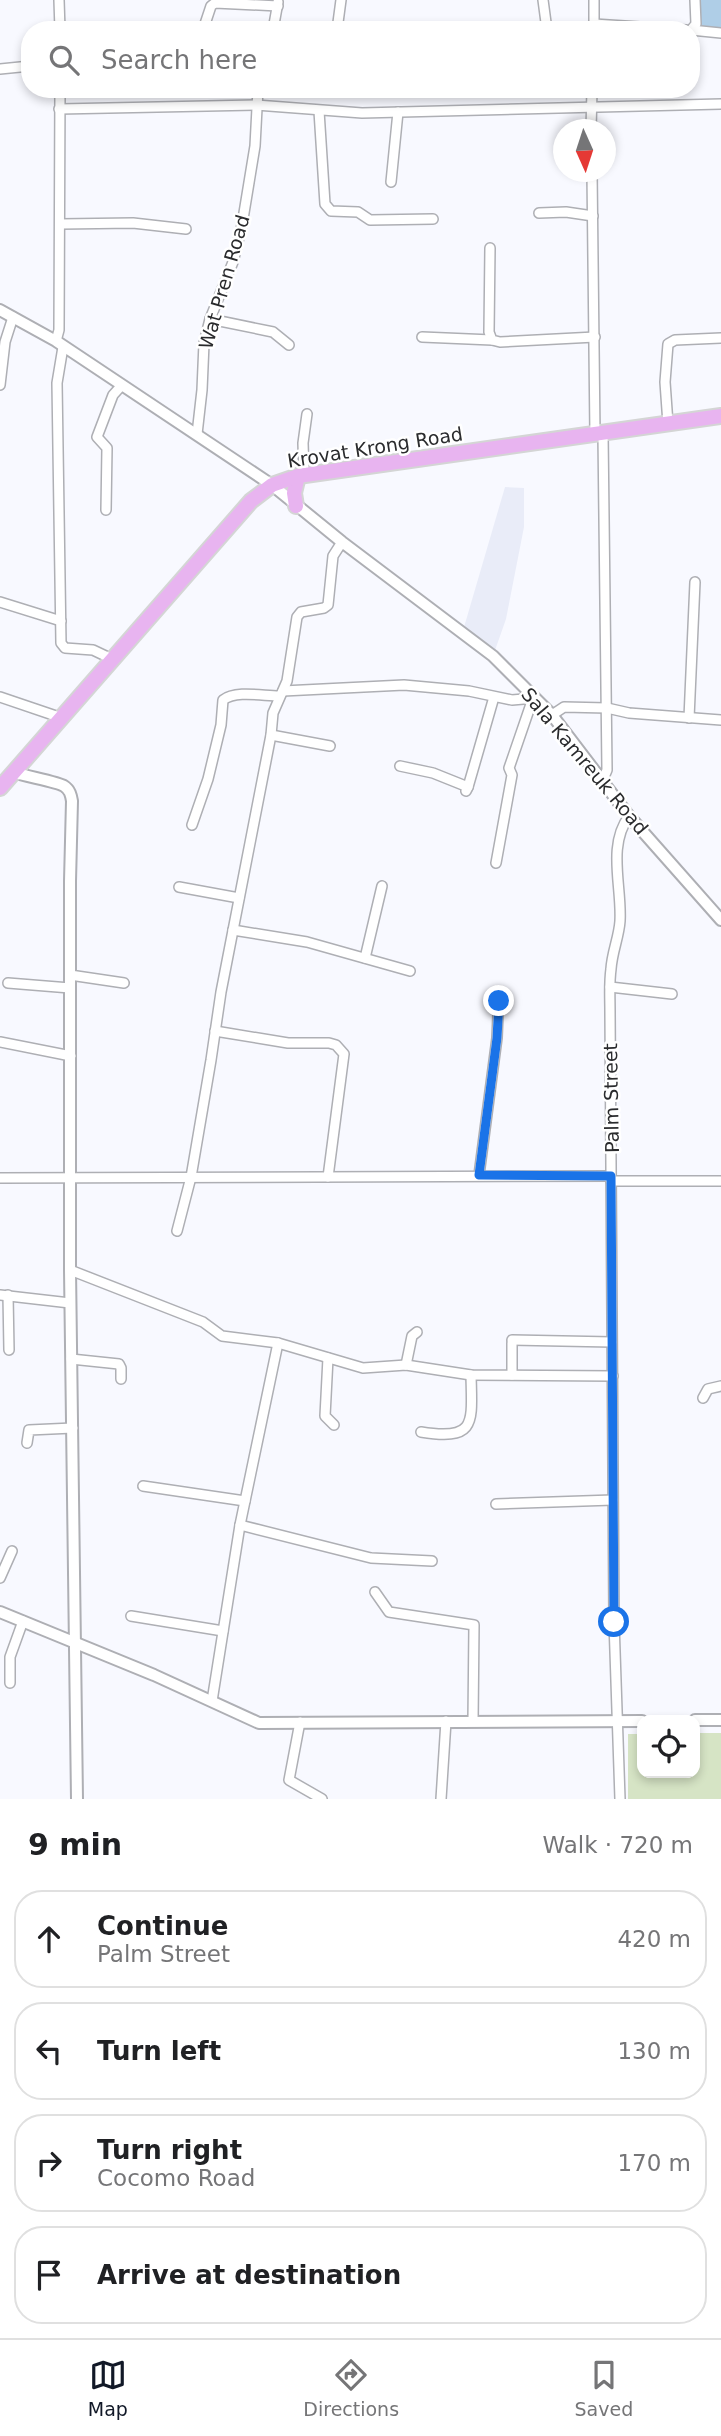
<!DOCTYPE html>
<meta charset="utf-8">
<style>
body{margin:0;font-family:"DejaVu Sans",sans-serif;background:#f6f6f6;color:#202124}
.controls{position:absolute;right:21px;bottom:21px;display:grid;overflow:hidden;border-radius:14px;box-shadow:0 4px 10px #0003}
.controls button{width:63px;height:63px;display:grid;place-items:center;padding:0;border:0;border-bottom:2px solid #e0e0e0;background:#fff;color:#202124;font:35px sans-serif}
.compass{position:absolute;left:553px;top:119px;width:63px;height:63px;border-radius:50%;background:#fff;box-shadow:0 4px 10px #0003;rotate:177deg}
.stop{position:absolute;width:21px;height:21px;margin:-16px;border:5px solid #1a73e8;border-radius:50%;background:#fff}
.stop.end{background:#1a73e8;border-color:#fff;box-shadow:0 2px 7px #0008}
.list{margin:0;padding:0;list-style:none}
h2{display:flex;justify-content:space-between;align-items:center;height:91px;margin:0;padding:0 28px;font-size:30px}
h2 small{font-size:23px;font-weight:400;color:#757577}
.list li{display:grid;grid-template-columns:46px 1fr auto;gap:21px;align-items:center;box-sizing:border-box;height:98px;margin:0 14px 14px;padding:0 14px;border:2px solid #e0e0e0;border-radius:28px}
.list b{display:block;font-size:26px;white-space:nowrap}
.list p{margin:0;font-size:23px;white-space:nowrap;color:#757577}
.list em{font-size:23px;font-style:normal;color:#757577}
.icon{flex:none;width:38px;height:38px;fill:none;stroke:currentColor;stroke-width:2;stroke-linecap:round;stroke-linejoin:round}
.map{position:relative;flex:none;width:721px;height:1799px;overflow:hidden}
.search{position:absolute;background:#fff;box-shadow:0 4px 10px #0003;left:21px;right:21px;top:21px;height:77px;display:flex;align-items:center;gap:18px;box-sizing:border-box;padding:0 24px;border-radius:28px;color:#757577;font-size:26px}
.sheet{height:539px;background:#fff}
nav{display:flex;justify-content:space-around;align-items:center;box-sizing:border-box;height:98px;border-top:2px solid #e0e0e0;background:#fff;font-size:19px;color:#757577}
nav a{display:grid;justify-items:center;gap:4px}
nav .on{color:#111827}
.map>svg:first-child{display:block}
</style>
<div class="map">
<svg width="721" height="1799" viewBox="0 0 721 1799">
<rect width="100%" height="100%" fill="#f8f9ff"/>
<path fill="#e9ecf8" d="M505,487l19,1v39l-18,92 -13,37 -31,-22z"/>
<path fill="#d6e4c5" d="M695,1733h26v66h-93v-65h14v39h53z"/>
<path fill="#afcee7" d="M698,0h23v28l-21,1z"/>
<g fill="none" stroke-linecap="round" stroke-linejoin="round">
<defs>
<g id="minor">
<path d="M59,0l1,30"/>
<path d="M543,0l4,30"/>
<path d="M594,0v28"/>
<path d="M205,24l6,-18 4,-3 63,3"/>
<path d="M594,24l92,6"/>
<path d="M273,30l5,-28"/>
<path d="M337,30l4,-30"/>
<path d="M691,30l5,-6 -1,-24"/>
<path d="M691,30l30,3"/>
<path d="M0,69l30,-3"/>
<path d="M59,109l197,-4 106,8 359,-9"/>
<path d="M319,111l6,93 6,7 27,1 12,8 63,-1"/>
<path d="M591,130l1,-41"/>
<path d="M592,172l3,263"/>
<path d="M391,182l7,-70"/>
<path d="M539,213l27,-1 27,4"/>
<path d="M61,224l72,-1 53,6"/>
<path d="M490,248l-1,84 3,8 8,2 95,-5"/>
<path d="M210,319l63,13 16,13"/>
<path d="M422,337l70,3"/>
<path d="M56,341l3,-11 1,-241"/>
<path d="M63,347l-6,36 4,260 4,5 28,2 19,9"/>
<path d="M0,385l5,-43 8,-25"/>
<path d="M668,424l-3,-42 3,-38 7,-4 46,-2"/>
<path d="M197,434l5,-44 2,-47 6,-24 23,-57 9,-37 13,-79 3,-57"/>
<path d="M304,475l-1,-32 4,-29"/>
<path d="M106,510l1,-62 -10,-11 16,-42 9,-10"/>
<path d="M0,602l61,19"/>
<path d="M283,691l121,-6 65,6 43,9 23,-2"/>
<path d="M0,697l62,21"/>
<path d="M552,715l12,-8 43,1 22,5 92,7"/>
<path d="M689,718l6,-136"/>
<path d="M271,735l59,11"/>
<path d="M400,766l33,7 35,14 -2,4"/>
<path d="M602,782l5,-12 -4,-336"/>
<path d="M468,787l26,-90"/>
<path d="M192,825l16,-46 13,-54 2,-25c13,-10 40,-4 56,-4"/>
<path d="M496,863l16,-88 -3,-7 22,-64 4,-6"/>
<path d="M179,887l60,11"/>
<path d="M233,930l74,12 103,29"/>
<path d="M365,958l17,-72"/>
<path d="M70,975l54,8"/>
<path d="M8,983l62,5"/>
<path d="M610,987l62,7"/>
<path d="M215,1031l73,12h41l7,2 8,9 -16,123"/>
<path d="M0,1042l71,14"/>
<path d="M479,1175l18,-137 2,-47"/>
<path d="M0,1178l611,-2"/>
<path d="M611,1181h110"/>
<path d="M177,1231l14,-54 20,-117 10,-68 50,-257 2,-22 14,-32 10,-64 4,-5 23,-4 4,-3 5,-49 9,-14"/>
<path d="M70,1270l133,52 19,14 56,7 85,25 43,-3 65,10 142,1"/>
<path d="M0,1295l70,8"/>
<path d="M8,1295l1,55"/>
<path d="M512,1340l100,2"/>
<path d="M328,1358l-3,58 9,9"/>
<path d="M71,1359l48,5 2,4v11"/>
<path d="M406,1365l6,-29 5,-4"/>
<path d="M512,1375v-32"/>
<path d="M703,1398l5,-9 13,-3"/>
<path d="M421,1432c56,9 51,-9 50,-57"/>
<path d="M27,1443l2,-13 44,-2"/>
<path d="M143,1486l102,15"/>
<path d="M496,1504l117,-4"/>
<path d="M240,1525l131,33 61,3"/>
<path d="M0,1578l12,-27"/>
<path d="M375,1592l14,20 85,13 -1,96"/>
<path d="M131,1616l92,15"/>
<path d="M10,1683v-26l13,-36"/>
<path d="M212,1701l28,-176 38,-182"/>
<path d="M300,1722l-11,58 33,19"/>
<path d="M441,1799l5,-78"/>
<path d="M620,1799l-6,-177 -4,-610c0,-14 -1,-29 1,-43 1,-17 8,-32 9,-48 2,-35 -13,-75 9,-105"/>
</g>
<g id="tertiary">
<path d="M0,310l56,31 216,144 70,57 151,114 59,59 77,101 92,104"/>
<path d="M13,772c11,4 45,10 51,14 6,4 7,9 8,15l-2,80v389l7,529"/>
<path d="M0,1612l154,63 105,48 383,-2"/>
<path d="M695,1720h26"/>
</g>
<g id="trunk">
<path d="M296,506l-2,-13 4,-17"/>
<path d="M0,788l251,-287 21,-16 26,-9 423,-60"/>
</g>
</defs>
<use href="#minor" stroke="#aeafb4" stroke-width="12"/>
<use href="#tertiary" stroke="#aeafb4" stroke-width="14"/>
<use href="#trunk" stroke="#d4d5d5" stroke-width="18"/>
<use href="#minor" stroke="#fff" stroke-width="9"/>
<use href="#tertiary" stroke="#fff" stroke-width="10"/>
<use href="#trunk" stroke="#e8b4f0" stroke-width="14"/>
</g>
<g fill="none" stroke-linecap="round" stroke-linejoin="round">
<path stroke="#1a73e8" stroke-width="9" d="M499,1001l-2,37 -18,137 132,1 3,446"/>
</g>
<g text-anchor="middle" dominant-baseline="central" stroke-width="5" stroke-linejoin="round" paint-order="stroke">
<g font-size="19" fill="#2a2b2d" stroke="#fff">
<text transform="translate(224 282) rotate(-74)">Wat Pren Road</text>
<text transform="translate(375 447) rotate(-9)">Krovat Krong Road</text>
<text transform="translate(585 761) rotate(50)">Sala Kamreuk Road</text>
<text transform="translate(611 1098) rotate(-91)">Palm Street</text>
</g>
</g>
</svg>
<div class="controls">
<button><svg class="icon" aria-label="locate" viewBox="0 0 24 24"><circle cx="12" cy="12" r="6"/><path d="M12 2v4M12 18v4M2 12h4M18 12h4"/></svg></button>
</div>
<svg class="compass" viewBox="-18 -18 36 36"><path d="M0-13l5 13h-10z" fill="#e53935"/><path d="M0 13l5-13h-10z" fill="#757577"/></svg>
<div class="stop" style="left:614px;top:1622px"></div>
<div class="stop end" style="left:499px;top:1001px"></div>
<div class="search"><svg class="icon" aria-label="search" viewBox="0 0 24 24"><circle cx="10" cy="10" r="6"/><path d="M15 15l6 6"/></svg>Search here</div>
</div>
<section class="sheet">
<h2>9 min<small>Walk · 720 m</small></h2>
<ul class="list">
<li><svg class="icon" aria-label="ahead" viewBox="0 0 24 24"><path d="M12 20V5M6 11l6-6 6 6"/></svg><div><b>Continue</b><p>Palm Street</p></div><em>420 m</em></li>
<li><svg class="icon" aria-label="left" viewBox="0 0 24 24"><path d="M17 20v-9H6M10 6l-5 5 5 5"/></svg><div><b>Turn left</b></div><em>130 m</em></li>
<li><svg class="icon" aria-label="right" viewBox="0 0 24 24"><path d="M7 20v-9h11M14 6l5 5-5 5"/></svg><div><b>Turn right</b><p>Cocomo Road</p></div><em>170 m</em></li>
<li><svg class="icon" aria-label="arrive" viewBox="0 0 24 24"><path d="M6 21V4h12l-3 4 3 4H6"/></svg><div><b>Arrive at destination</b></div></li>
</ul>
</section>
<nav>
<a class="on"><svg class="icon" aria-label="map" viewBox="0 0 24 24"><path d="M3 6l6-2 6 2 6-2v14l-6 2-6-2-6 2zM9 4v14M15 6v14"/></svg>Map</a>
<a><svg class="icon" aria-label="directions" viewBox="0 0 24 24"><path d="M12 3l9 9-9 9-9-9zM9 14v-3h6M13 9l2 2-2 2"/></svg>Directions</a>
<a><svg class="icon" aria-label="saved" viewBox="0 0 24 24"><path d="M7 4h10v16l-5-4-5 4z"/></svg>Saved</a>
</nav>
